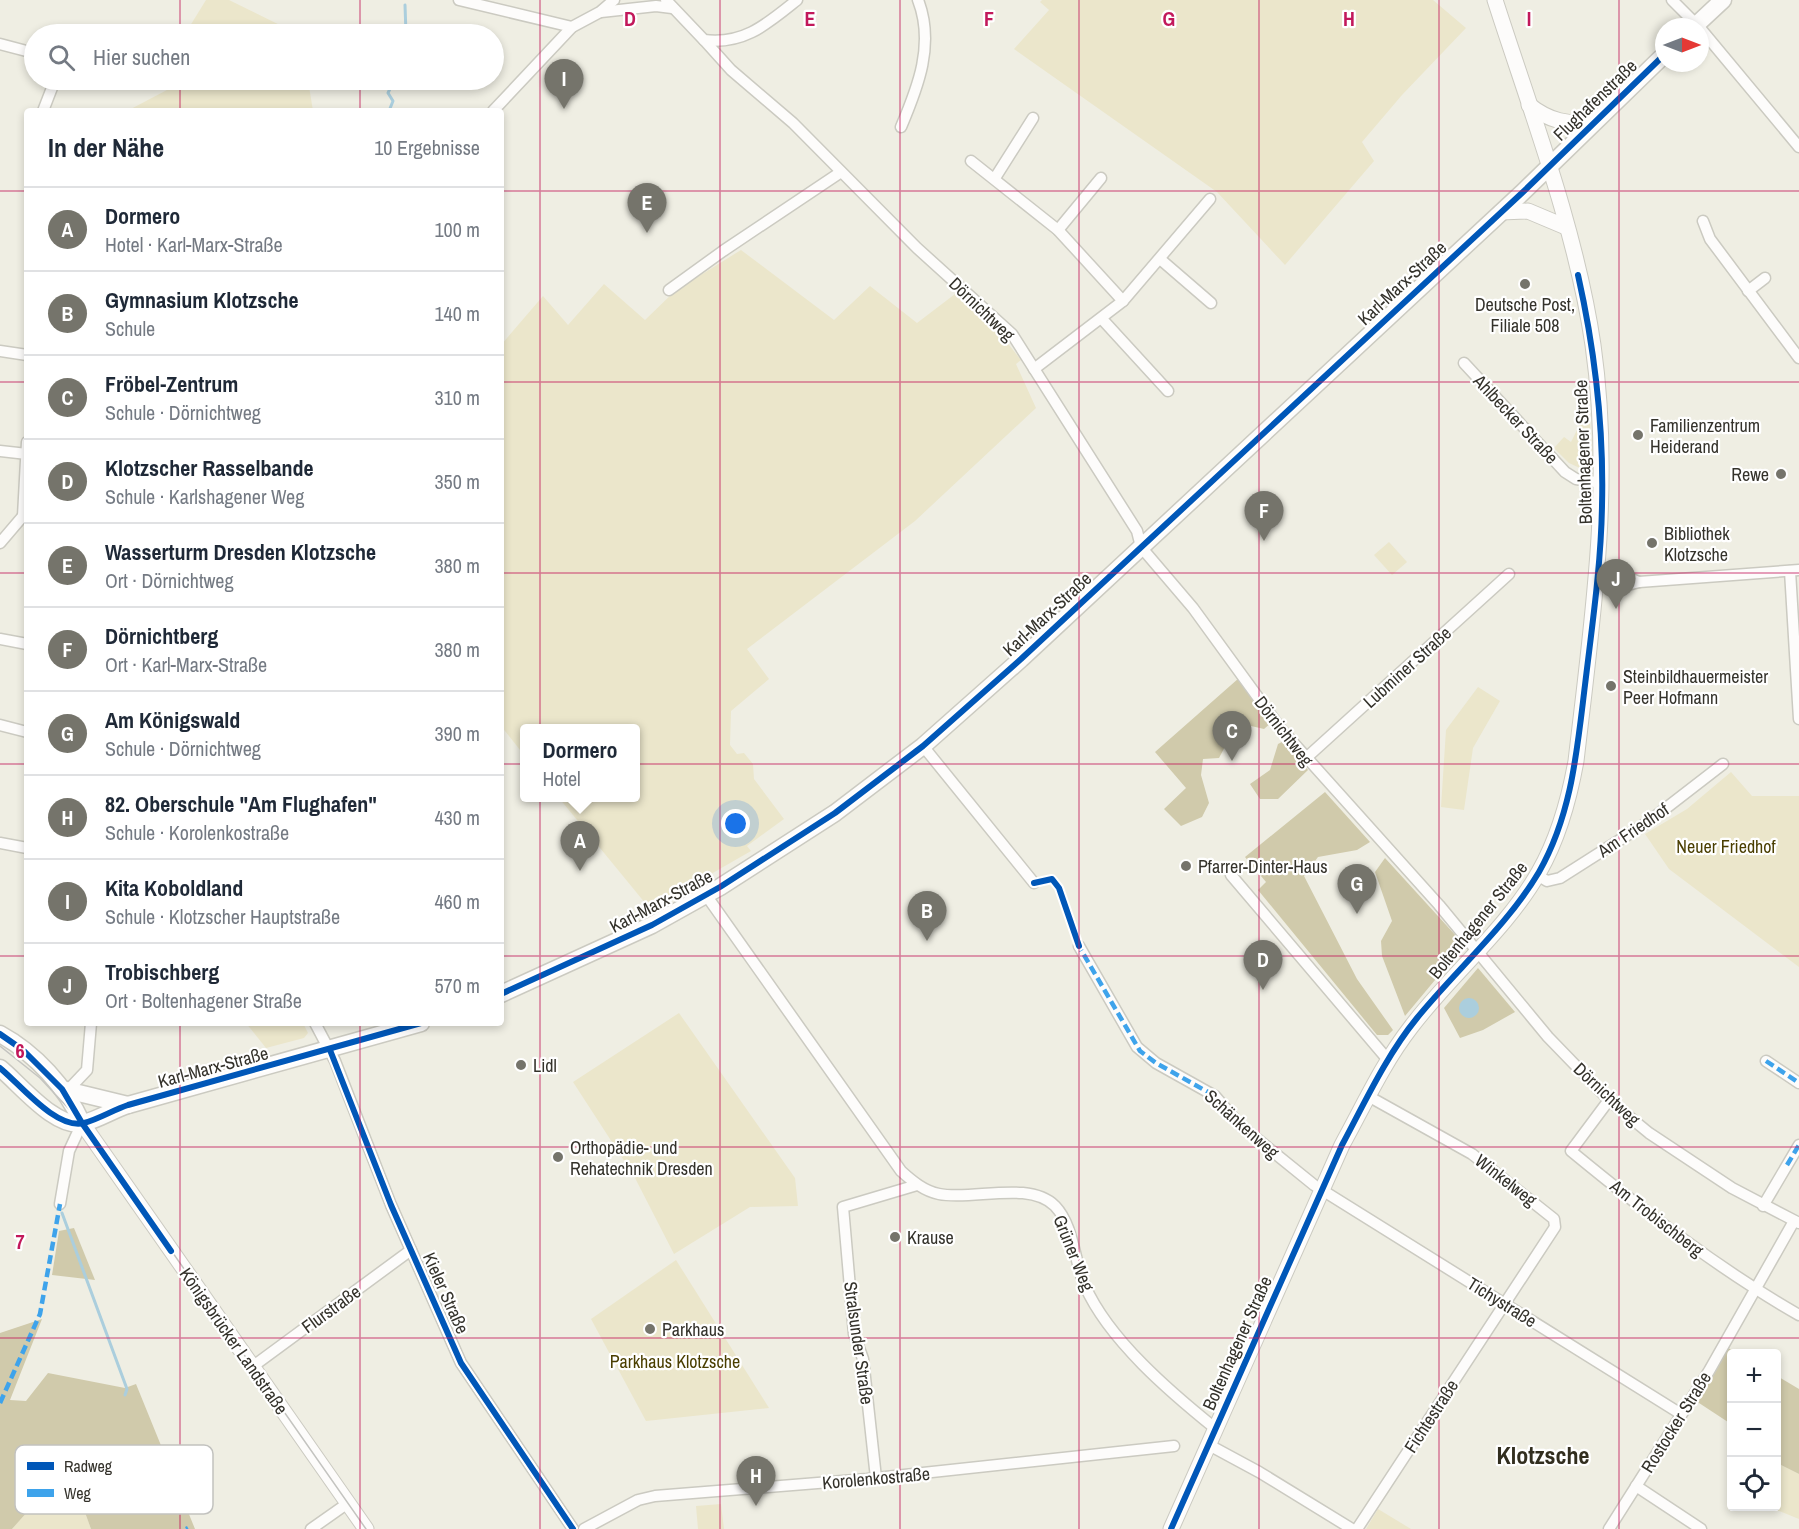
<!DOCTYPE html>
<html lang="de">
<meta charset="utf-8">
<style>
body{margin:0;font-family:"Archivo Narrow",sans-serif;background:#f6f6f7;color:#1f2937}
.controls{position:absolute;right:18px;bottom:18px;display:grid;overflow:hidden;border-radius:6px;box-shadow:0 3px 9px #0003}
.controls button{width:54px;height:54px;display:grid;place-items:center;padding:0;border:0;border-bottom:2px solid #e0e1e3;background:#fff;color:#1f2937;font:30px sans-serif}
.compass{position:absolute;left:1655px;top:18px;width:54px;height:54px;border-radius:50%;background:#fff;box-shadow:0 3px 9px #0003;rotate:90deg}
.you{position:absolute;left:736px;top:824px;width:21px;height:21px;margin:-15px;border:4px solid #fff;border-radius:50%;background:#1a73e8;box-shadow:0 0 0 9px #1a73e833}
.badge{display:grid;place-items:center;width:39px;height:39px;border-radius:50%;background:#75746b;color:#fff;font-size:20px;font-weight:700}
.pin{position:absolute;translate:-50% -50px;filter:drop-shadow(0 2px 3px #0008)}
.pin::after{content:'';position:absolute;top:32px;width:21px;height:18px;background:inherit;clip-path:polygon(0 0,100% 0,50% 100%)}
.popup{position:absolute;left:520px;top:724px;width:120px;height:78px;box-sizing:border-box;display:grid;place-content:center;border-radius:6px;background:#fff;filter:drop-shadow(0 2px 4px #0005);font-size:20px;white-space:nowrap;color:#747a83}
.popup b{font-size:22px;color:#1f2937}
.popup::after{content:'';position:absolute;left:50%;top:100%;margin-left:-12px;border:12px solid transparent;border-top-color:#fff}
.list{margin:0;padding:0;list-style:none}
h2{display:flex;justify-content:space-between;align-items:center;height:78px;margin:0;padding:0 24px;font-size:26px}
h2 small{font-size:20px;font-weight:400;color:#747a83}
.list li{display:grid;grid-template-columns:39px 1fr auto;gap:18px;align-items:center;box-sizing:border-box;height:84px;padding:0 24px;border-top:2px solid #e0e1e3}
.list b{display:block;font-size:22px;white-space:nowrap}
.list p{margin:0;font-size:20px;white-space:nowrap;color:#747a83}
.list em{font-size:20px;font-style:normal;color:#747a83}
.icon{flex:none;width:33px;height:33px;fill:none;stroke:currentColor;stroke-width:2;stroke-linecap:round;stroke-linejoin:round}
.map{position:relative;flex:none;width:1799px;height:1529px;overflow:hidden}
.search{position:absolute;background:#fff;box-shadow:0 3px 9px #0003;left:24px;top:24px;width:480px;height:66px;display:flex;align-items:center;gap:15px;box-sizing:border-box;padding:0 21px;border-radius:33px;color:#747a83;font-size:22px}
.panel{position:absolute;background:#fff;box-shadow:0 3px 9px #0003;left:24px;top:108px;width:480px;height:918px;border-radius:6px}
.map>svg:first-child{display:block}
</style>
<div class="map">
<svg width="1799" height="1529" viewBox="0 0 1799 1529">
<rect width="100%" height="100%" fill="#efeee3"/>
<g fill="#ebe6cb">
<path d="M206,0h23l69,34h-113z"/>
<path d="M1042,0h391l33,28 -64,67 -40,47 12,19 -89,104 -68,-73 -203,-143 35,-39 -9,-8z"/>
<path d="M186,80h122l5,31h-186z"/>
<path d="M741,250l93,70 36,-34 47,37 42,-32 39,40 23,29 -5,4 20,44 -121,113 -168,128 22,30 -38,32 -1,34 7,9 7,-1 9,11 1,15 30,40 -37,27 4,5 -101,58 -91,-111h77v-70h-112v27l-23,-29v-381l42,-49 25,29 36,-41 41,36 30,-29z"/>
<path d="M1589,406l3,49 -4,12 -6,2 -13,-6 -15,-15 10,-11 7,5 7,-14 5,-21z"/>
<path d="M1389,542l18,20 -15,13 -18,-20z"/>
<path d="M1478,687l22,14 -27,47 -9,62 -23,-3 5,-77z"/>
<path d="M1731,772l21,24h47v171l-130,-98 -24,-35 42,-25z"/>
<path d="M679,1013l116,165 3,28 -48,1 -76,47 -40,-78 -61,-94z"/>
<path d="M246,1023h57l5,10 -4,5 -38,10z"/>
<path d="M676,1260l93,148 -123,13 -55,-102z"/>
<path d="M1777,1463l22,11v45l-30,-12 7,-1z"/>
<path d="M69,1468l22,61h-79l25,-28 19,-28z"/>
<path d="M721,1504l3,25h-26l-2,-23z"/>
<path d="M1378,1509l33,20h-45z"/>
</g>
<g fill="#d0caab">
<path d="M1239,678l33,44 -8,7 -30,-7 -9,7 3,12 -9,17 -16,1 -2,16 8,28 -7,14 -21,9 -17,-17 22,-21 -31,-36z"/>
<path d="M1286,740l22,30 -30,29h-18l-10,-15 20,-14 8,-26z"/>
<path d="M1325,792l45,50 -13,8 -39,7 -14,19 53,103 36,51 -5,5h-11l-119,-145 8,-8 -21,-25z"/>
<path d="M1385,858l73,80 -3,18 -50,60 -23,-60 -1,-15 11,-20 -17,-49z"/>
<path d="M1478,968l37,44 -32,18 -23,8 -16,-30z"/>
<path d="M74,1228l21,52 -43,-5 7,-44z"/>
<path d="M42,1319l-32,81 16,1 22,-28 77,15 11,-4 59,145h-104l-22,-61 -13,5 -19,28 -25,28h-12v-196z"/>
<path d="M1728,1348l10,5 -6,1 -1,70 -35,-23z"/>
<path d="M1777,1376l22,13v85l-22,-11z"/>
</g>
<circle fill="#abcedd" cx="1469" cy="1008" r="10"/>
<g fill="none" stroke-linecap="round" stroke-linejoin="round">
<g stroke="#abcedd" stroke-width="3">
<path d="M405,5l1,29"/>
<path d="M389,111l4,-10 -5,-8 6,-13"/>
<path d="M62,1213l65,176 -2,6"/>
</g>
<defs>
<g id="street">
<path d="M459,0l113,27"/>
<path d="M666,0l38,40c40,5 63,-16 93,-40"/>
<path d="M1672,0l27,27"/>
<path d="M601,12l55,-6 16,2"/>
<path d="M1700,28l99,119"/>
<path d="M704,40l27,30 62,53 124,125 95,86 125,197 4,16 52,61 88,121 158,176 109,132 61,63 40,33 83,55 67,35"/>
<path d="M0,44l34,9"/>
<path d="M43,111l12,-31"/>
<path d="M493,111l79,-84 28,-15 14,-12"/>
<path d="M901,127c17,-40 34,-83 17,-127"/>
<path d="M971,161l87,69 65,71"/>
<path d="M995,178l38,-60"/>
<path d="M1703,221l7,18 89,119"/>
<path d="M1058,230l43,-52"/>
<path d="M1160,259l51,44"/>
<path d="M669,290l54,-39 118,-79"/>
<path d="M1748,291l17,-13"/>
<path d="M1102,319l66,72"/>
<path d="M0,351l27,4"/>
<path d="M1464,363l101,109 11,7 26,4"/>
<path d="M1034,369l89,-68 87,-102"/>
<path d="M0,451l27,3"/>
<path d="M23,516l4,-74"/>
<path d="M0,543l23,-27 4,-1"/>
<path d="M1598,569l22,5 19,8"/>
<path d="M1790,571l9,148"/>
<path d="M1597,585l27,1 15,-4 160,-12"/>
<path d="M0,639l27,5"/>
<path d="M0,725l27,7"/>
<path d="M923,746l111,137"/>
<path d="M1305,759l204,-185"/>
<path d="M0,843l27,5"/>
<path d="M1231,875l157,185"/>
<path d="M1537,875l10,6 13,-3 88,-56 75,-58"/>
<path d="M706,895l195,276c11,10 23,20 38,23 33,7 90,-14 116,12 19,20 19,55 30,80 24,54 85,106 131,143"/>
<path d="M1079,946l58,101 19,16 59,33 25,29 74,60 367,229"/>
<path d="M315,1023l20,38 56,144 70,158 112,166"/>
<path d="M1766,1061l33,22"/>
<path d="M69,1089l18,-19 4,-47"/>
<path d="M1609,1100l-38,51c73,60 146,117 228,164"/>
<path d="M60,1204l9,-53 13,-28"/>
<path d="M1763,1206l36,-61"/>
<path d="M252,1367l159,-117"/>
<path d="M1209,1445l50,27 93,57"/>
<path d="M876,1478l-13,-119 -9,-25 -11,-127 74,-22"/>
<path d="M1636,1486l65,43"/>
<path d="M311,1529l37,-26"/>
<path d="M584,1529l54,-29 17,-4 212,-17 307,-33"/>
<path d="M1357,1529l198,-302 -1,-8 -82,-65 -104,-58"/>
<path d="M1609,1529l100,-158 85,-150"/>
</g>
<g id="secondary">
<path d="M1529,105c20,16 39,20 64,17"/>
<path d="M1501,212l27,-1 38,16"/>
<path d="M82,1123l284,406"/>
<path d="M1171,1529l171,-384c22,-40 41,-82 69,-118 40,-53 95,-97 128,-155 20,-35 30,-72 37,-111 16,-139 37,-276 17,-416 -17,-116 -62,-233 -98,-345"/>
</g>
<g id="primary">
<path d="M1694,27l29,-27"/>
<path d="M501,994l151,-69 68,-38 115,-74 88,-67 98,-87 502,-467 141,-137"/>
<path d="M0,1034c35,19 66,53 82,89"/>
<path d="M0,1068c20,16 56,62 84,55 15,-4 29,-13 44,-18l293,-82"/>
<path d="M62,1089l66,16"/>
</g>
</defs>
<use href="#street" stroke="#cbcac1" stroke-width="13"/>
<use href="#secondary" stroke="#cbcac1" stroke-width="17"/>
<use href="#primary" stroke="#cbcac1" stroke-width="19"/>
<use href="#street" stroke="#fdfcfb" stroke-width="10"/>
<use href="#secondary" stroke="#fdfcfb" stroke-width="15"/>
<use href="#primary" stroke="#fdfcfb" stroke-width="16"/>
<path stroke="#c4c4c0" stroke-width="1.5" d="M0,1046l40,32 42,45 284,406"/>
<g stroke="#3ea3eb" stroke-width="4.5" stroke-dasharray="9 4.5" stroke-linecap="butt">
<path d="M1077,943l63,108 16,12 59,33 39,42"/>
<path d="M1766,1061l33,22"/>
<path d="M1787,1165l12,-20"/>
<path d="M0,1403l40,-89 20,-110"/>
<path d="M186,1529l2,-1"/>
</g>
<defs>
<g id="cycleway">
<path d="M1034,883l18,-4 7,9 20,58"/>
<path d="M501,994l151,-69 68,-38 115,-74 88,-67 98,-87 502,-467 141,-137"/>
<path d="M0,1034l23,16 39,39 20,34 89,128"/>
<path d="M330,1050l61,155 70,158 112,166"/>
<path d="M0,1068c20,16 56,62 84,55 15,-4 29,-13 44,-18l293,-82"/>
<path d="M1171,1529l171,-384c23,-43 44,-89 75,-127 39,-48 90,-92 122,-146 33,-58 38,-122 46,-187 7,-59 16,-119 17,-179 2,-78 -7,-155 -24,-231"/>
</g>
</defs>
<use href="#cycleway" stroke="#fff" stroke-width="10"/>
<use href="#cycleway" stroke="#0057b8" stroke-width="6"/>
</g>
<path fill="none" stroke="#c2185b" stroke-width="1.5" stroke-opacity="0.55" d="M180,0v34M360,0v34M540,0v1529M720,0v1529M900,0v1529M1079,0v1529M1259,0v1529M1439,0v1529M1619,0v1529M180,80v31M360,80v31M0,191h27M501,191h1298M0,382h27M501,382h1298M0,573h27M501,573h1298M0,764h27M501,764h1298M0,956h27M501,956h1298M180,1023v506M360,1023v506M0,1147h1799M0,1338h1799"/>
<g fill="#75746b" stroke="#fff" stroke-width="2">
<circle cx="1525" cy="284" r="6"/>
<circle cx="1638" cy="435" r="6"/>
<circle cx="1781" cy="474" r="6"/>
<circle cx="1652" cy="543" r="6"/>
<circle cx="1611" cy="686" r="6"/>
<circle cx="1186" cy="866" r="6"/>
<circle cx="521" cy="1065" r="6"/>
<circle cx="558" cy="1157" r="6"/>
<circle cx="895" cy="1237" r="6"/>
<circle cx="650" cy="1329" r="6"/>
</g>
<g text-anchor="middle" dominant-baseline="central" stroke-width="4.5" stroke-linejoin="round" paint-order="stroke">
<g font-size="18" fill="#34322b" stroke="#fff">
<text transform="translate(1595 100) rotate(-44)">Flughafenstraße</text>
<text transform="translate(1402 283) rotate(-43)">Karl-Marx-Straße</text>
<text transform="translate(982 309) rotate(44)">Dörnichtweg</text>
<text transform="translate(1516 419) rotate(47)">Ahlbecker Straße</text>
<text transform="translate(1583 452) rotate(-92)">Boltenhagener Straße</text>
<text transform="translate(1047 614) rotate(-43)">Karl-Marx-Straße</text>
<text transform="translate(1407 667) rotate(-42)">Lubminer Straße</text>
<text transform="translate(1284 731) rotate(52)">Dörnichtweg</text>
<text transform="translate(1633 830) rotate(-34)">Am Friedhof</text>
<text transform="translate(661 901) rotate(-28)">Karl-Marx-Straße</text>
<text transform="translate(1478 920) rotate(-51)">Boltenhagener Straße</text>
<text transform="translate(213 1067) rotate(-15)">Karl-Marx-Straße</text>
<text transform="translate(1607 1094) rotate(43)">Dörnichtweg</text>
<text transform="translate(1242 1124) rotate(42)">Schänkenweg</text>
<text transform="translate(1506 1180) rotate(38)">Winkelweg</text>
<text transform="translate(1657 1218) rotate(38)">Am Trobischberg</text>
<text transform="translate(1074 1253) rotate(68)">Grüner Weg</text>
<text transform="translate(446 1293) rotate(66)">Kieler Straße</text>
<text transform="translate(1502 1302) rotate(32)">Tichystraße</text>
<text transform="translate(331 1309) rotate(-36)">Flurstraße</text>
<text transform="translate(234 1341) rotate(55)">Königsbrücker Landstraße</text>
<text transform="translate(859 1343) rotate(82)">Stralsunder Straße</text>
<text transform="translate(1237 1343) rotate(-66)">Boltenhagener Straße</text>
<text transform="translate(1431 1416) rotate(-57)">Fichtestraße</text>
<text transform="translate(1676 1422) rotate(-58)">Rostocker Straße</text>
<text transform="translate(876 1478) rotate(-5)">Korolenkostraße</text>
</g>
<g font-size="18" fill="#34322b" stroke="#fff" text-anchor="start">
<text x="1525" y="304" text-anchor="middle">Deutsche Post,<tspan x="1525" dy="21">Filiale 508</tspan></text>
<text x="1650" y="425">Familienzentrum<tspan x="1650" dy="21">Heiderand</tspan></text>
<text x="1769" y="474" text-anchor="end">Rewe</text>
<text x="1664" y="533">Bibliothek<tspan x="1664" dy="21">Klotzsche</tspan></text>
<text x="1623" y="676">Steinbildhauermeister<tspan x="1623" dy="21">Peer Hofmann</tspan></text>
<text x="1198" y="866">Pfarrer-Dinter-Haus</text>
<text x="533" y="1065">Lidl</text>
<text x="570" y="1147">Orthopädie- und<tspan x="570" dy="21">Rehatechnik Dresden</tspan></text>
<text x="907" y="1237">Krause</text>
<text x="662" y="1329">Parkhaus</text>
</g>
<g font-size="18" fill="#4a3e00" stroke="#fff">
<text x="1726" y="846">Neuer Friedhof</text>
<text x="675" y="1361">Parkhaus Klotzsche</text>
</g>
<g font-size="24" font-weight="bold" fill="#322e1f" stroke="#fff">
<text x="1543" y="1455">Klotzsche</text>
</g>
</g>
<rect x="15" y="1445" width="198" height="69" rx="9" fill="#fff" stroke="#c2c2bf" stroke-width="1.5"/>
<rect x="27" y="1462" width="27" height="8" fill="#0057b8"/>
<rect x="27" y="1489" width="27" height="8" fill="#3ea3eb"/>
<g font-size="16" fill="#34322b">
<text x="64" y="1472">Radweg</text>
<text x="64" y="1499">Weg</text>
</g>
<g font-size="20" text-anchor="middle" font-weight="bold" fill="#c2185b" stroke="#fff" stroke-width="4.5" stroke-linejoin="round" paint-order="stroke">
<text x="630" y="26">D</text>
<text x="810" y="26">E</text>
<text x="989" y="26">F</text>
<text x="1169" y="26">G</text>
<text x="1349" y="26">H</text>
<text x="1529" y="26">I</text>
<text x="20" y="1058">6</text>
<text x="20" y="1249">7</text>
</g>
</svg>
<div class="controls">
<button>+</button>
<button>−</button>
<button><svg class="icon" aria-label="locate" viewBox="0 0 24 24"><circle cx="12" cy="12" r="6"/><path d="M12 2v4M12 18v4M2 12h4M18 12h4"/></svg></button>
</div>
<svg class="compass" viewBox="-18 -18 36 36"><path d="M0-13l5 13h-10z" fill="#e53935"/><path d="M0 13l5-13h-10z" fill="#747a83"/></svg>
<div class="you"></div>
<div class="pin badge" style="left:580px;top:871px">A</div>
<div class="popup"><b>Dormero</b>Hotel</div>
<div class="pin badge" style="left:927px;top:941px">B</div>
<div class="pin badge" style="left:1232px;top:761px">C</div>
<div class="pin badge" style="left:1263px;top:990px">D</div>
<div class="pin badge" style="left:647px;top:233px">E</div>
<div class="pin badge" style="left:1264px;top:541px">F</div>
<div class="pin badge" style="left:1357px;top:914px">G</div>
<div class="pin badge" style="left:756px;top:1506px">H</div>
<div class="pin badge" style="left:564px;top:109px">I</div>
<div class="pin badge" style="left:1616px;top:609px">J</div>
<div class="search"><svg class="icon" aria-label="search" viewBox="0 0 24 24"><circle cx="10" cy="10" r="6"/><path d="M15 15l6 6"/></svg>Hier suchen</div>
<section class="panel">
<h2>In der Nähe<small>10 Ergebnisse</small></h2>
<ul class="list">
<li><span class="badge">A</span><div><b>Dormero</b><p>Hotel · Karl-Marx-Straße</p></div><em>100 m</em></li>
<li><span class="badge">B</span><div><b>Gymnasium Klotzsche</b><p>Schule</p></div><em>140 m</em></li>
<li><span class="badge">C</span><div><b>Fröbel-Zentrum</b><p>Schule · Dörnichtweg</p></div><em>310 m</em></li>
<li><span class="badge">D</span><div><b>Klotzscher Rasselbande</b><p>Schule · Karlshagener Weg</p></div><em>350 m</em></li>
<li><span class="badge">E</span><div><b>Wasserturm Dresden Klotzsche</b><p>Ort · Dörnichtweg</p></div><em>380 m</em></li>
<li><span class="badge">F</span><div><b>Dörnichtberg</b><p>Ort · Karl-Marx-Straße</p></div><em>380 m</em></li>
<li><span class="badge">G</span><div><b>Am Königswald</b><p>Schule · Dörnichtweg</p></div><em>390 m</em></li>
<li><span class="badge">H</span><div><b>82. Oberschule &quot;Am Flughafen&quot;</b><p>Schule · Korolenkostraße</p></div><em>430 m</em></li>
<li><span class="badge">I</span><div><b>Kita Koboldland</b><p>Schule · Klotzscher Hauptstraße</p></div><em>460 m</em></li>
<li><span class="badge">J</span><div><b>Trobischberg</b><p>Ort · Boltenhagener Straße</p></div><em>570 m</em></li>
</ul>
</section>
</div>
